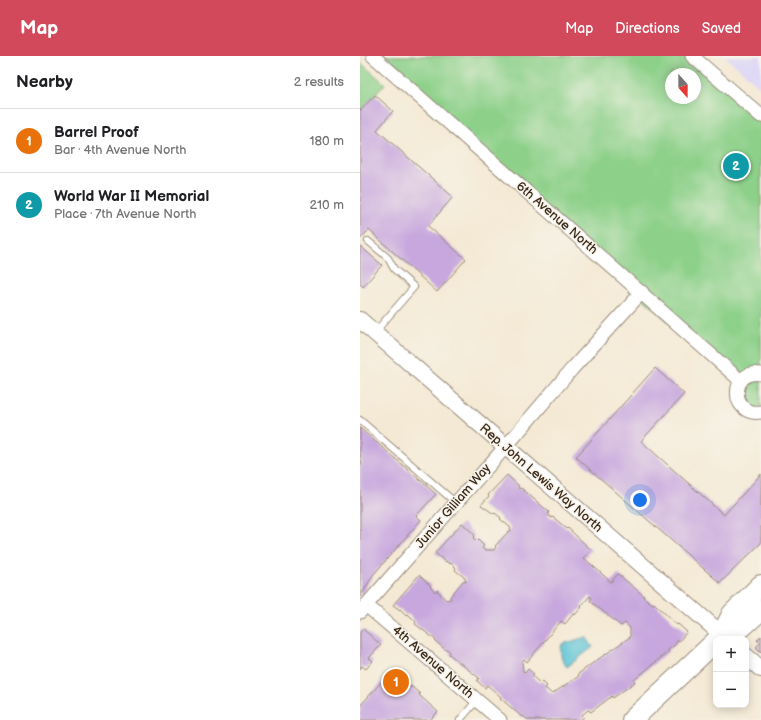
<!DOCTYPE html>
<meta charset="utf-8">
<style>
body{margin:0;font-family:"Balsamiq Sans",sans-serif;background:#f2f2f2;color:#202124}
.controls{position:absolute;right:12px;bottom:12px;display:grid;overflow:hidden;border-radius:8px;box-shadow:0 2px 10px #0003}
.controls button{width:36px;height:36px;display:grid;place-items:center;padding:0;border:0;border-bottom:1px solid #e0e0e0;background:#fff;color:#202124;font:20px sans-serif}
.compass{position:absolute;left:305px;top:12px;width:36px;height:36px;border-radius:50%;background:#fff;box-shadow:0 2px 10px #0003;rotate:159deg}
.you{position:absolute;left:280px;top:444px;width:14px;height:14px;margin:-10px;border:3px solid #fff;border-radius:50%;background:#1a73e8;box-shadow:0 0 0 6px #1a73e833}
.badge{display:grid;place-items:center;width:26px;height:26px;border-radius:50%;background:#d1495b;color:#fff;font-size:13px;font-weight:700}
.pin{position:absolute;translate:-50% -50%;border:2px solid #fff;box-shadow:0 1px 4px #0006}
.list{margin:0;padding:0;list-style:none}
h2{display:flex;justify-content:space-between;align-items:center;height:52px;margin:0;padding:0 16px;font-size:17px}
h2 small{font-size:13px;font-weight:400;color:#757577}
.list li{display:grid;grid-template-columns:26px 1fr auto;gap:12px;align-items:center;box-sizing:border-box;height:64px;padding:0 16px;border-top:1px solid #e0e0e0}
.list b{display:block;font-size:15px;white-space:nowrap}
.list p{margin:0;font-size:13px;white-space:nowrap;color:#757577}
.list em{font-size:13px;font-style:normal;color:#757577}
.map{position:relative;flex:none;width:401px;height:664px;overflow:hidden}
header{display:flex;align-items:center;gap:24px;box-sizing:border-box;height:56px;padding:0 20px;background:#d1495b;color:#fff}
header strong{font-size:19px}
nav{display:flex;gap:22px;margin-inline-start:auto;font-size:14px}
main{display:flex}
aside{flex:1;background:#fff}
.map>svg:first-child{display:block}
</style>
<header>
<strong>Map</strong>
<nav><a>Map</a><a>Directions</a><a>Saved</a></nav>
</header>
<main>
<aside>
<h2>Nearby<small>2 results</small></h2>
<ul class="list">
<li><span class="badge" style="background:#e8710a">1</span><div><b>Barrel Proof</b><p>Bar · 4th Avenue North</p></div><em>180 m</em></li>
<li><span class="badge" style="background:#0f9aa8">2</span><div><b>World War II Memorial</b><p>Place · 7th Avenue North</p></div><em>210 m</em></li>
</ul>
</aside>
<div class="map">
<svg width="401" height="664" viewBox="0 0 401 664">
<rect width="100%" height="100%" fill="#f7f3e8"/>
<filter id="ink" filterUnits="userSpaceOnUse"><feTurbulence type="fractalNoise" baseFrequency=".025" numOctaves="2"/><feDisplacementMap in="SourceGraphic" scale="8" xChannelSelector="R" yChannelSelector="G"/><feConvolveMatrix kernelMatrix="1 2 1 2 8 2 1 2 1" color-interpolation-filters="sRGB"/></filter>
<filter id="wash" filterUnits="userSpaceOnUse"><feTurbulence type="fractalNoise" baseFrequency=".012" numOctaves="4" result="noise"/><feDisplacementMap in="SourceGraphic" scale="16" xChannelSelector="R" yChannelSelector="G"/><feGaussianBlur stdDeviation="0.9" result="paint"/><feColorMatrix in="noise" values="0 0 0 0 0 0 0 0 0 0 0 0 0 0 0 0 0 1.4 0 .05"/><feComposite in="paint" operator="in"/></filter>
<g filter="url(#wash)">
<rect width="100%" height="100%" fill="#f4e9d4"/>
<path fill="#dbd6f7" d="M365,0h36v32z"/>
<g fill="#8cd089" stroke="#647d54" fill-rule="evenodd">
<path d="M13,0h319l69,60v296l-13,-2 -9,-25zM311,18h24v24h-24z"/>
<path d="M0,6l25,22 -24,26 -1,-1z"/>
</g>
<path fill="#5ac3d6" stroke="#4a767a" d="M226,581l7,10 -26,20c-6,-7 -8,-15 -5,-23z"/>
<g id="blocks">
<g fill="#c7a7de" fill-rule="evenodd">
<path d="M15,39l18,16 -16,19 76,67 -25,29 38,33 -29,33 -68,-62 -9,9v-130l1,1z"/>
<path d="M0,190l22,19 -19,22 -3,-3z"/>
<path d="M295,312l29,26 -43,47 83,74 37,-41v69l-41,40 -144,-126z"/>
<path d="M0,372l76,66 -20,22 5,4 -48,55 -13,22v-132h2l-2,-13z"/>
<path d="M147,419l12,11 -1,1 1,2 2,-1 28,24 -1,2 1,2 3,2 1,-1 14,12 1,-1 23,22 -7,8 27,24 7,-8 26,22 -1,1 10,7 1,-1 23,22 1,-1 9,8 -8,9 -1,-1 -3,5 -7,5 1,1 -35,29 1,2 -22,16 -1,-2 -21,16 -3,-2 -6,5 2,2 -4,3h-52l-5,-4 -1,1 -22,-19 1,-1 -14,-12 -2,3 -8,-7 2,-3 -30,-24 1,-2 -3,-3 -1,1 -11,-9 1,-1 -21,-16 1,-2 -7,-7 -2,-1 -1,1 -6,-6v1l-7,-5 26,-30 12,11 -1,1 5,5 2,-2 9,10 5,-1 -1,-2 13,-16 3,1 -1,-4 -10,-8 1,-2 -5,-5 -1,1 -4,-3v1l-11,-9 27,-30 10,9 3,4 -2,2 2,3 2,-2 7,7 -2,2 2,2h10l2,-3 -1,-1 14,-15h2l-1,-4 -10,-8 1,-1 -6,-5 -1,1 -13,-9 8,-9 -1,-1zM230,540l2,2 -2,3 31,25 4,-3 5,5v9l-37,26 -15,11 1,2 -27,18 -7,-6 2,-2 -5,-5 -2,2 -8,-7 2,-2 -6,-5 -3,4 -2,-2 -1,-9 2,-3 3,3 34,-41 4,3 9,-11 1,2 7,-8 -1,-1z"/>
<path d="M3,573l18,16 -12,13 4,3 -7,8 -4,-3 -2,3v-37z"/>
<path d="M401,580v16l-5,-5 4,-4 -3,-3z"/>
<path d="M31,615l19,17 1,-2 9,8 -1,1 19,17 -8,8h-70v-14z"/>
</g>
</g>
</g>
<g filter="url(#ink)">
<use href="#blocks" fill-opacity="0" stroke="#988a79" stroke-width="1"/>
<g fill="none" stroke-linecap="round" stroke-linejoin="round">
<defs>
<g id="service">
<path d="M8,185l20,17 6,11 20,18 -39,45"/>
<path d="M0,364l96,83"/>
<path d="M100,664l17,-20"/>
</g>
<g id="minor">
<path d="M13,0l368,325"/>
<path d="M332,0l69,60"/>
<path d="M401,318c-31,-6 -32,43 0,38"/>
<path d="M6,549l134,115"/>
<path d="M0,556l154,-175 58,-68 70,-77"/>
</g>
<g id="tertiary">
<path d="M0,264l367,319"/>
<path d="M386,600l15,13"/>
</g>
<g id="primary">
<path d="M362,579l10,-21 29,-29"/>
<path d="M358,583l4,-4 20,-8 19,-17"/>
<path d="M272,664l84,-79"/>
</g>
</defs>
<use href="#service" stroke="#988a79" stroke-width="8"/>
<use href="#minor" stroke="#988a79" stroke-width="15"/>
<use href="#tertiary" stroke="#988a79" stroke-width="18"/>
<use href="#primary" stroke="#988a79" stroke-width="22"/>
<use href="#service" stroke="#fff" stroke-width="6"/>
<use href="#minor" stroke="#fff" stroke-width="13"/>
<use href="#tertiary" stroke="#fff" stroke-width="16"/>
<use href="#primary" stroke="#fff" stroke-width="20"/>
</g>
</g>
<g text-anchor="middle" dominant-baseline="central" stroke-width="3" stroke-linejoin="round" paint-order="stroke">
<g font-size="13" fill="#3b2a1e" stroke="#f7f3e8">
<text transform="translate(197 162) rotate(41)">6th Avenue North</text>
<text transform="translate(181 422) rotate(41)">Rep. John Lewis Way North</text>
<text transform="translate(93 450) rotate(-49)">Junior Gilliam Way</text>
<text transform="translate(73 606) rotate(41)">4th Avenue North</text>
</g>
</g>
</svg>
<div class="controls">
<button>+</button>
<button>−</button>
</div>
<svg class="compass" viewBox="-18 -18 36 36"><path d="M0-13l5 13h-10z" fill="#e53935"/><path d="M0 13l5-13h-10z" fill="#757577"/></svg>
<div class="you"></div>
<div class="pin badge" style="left:36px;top:626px;background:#e8710a">1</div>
<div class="pin badge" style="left:376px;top:110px;background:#0f9aa8">2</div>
</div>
</main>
